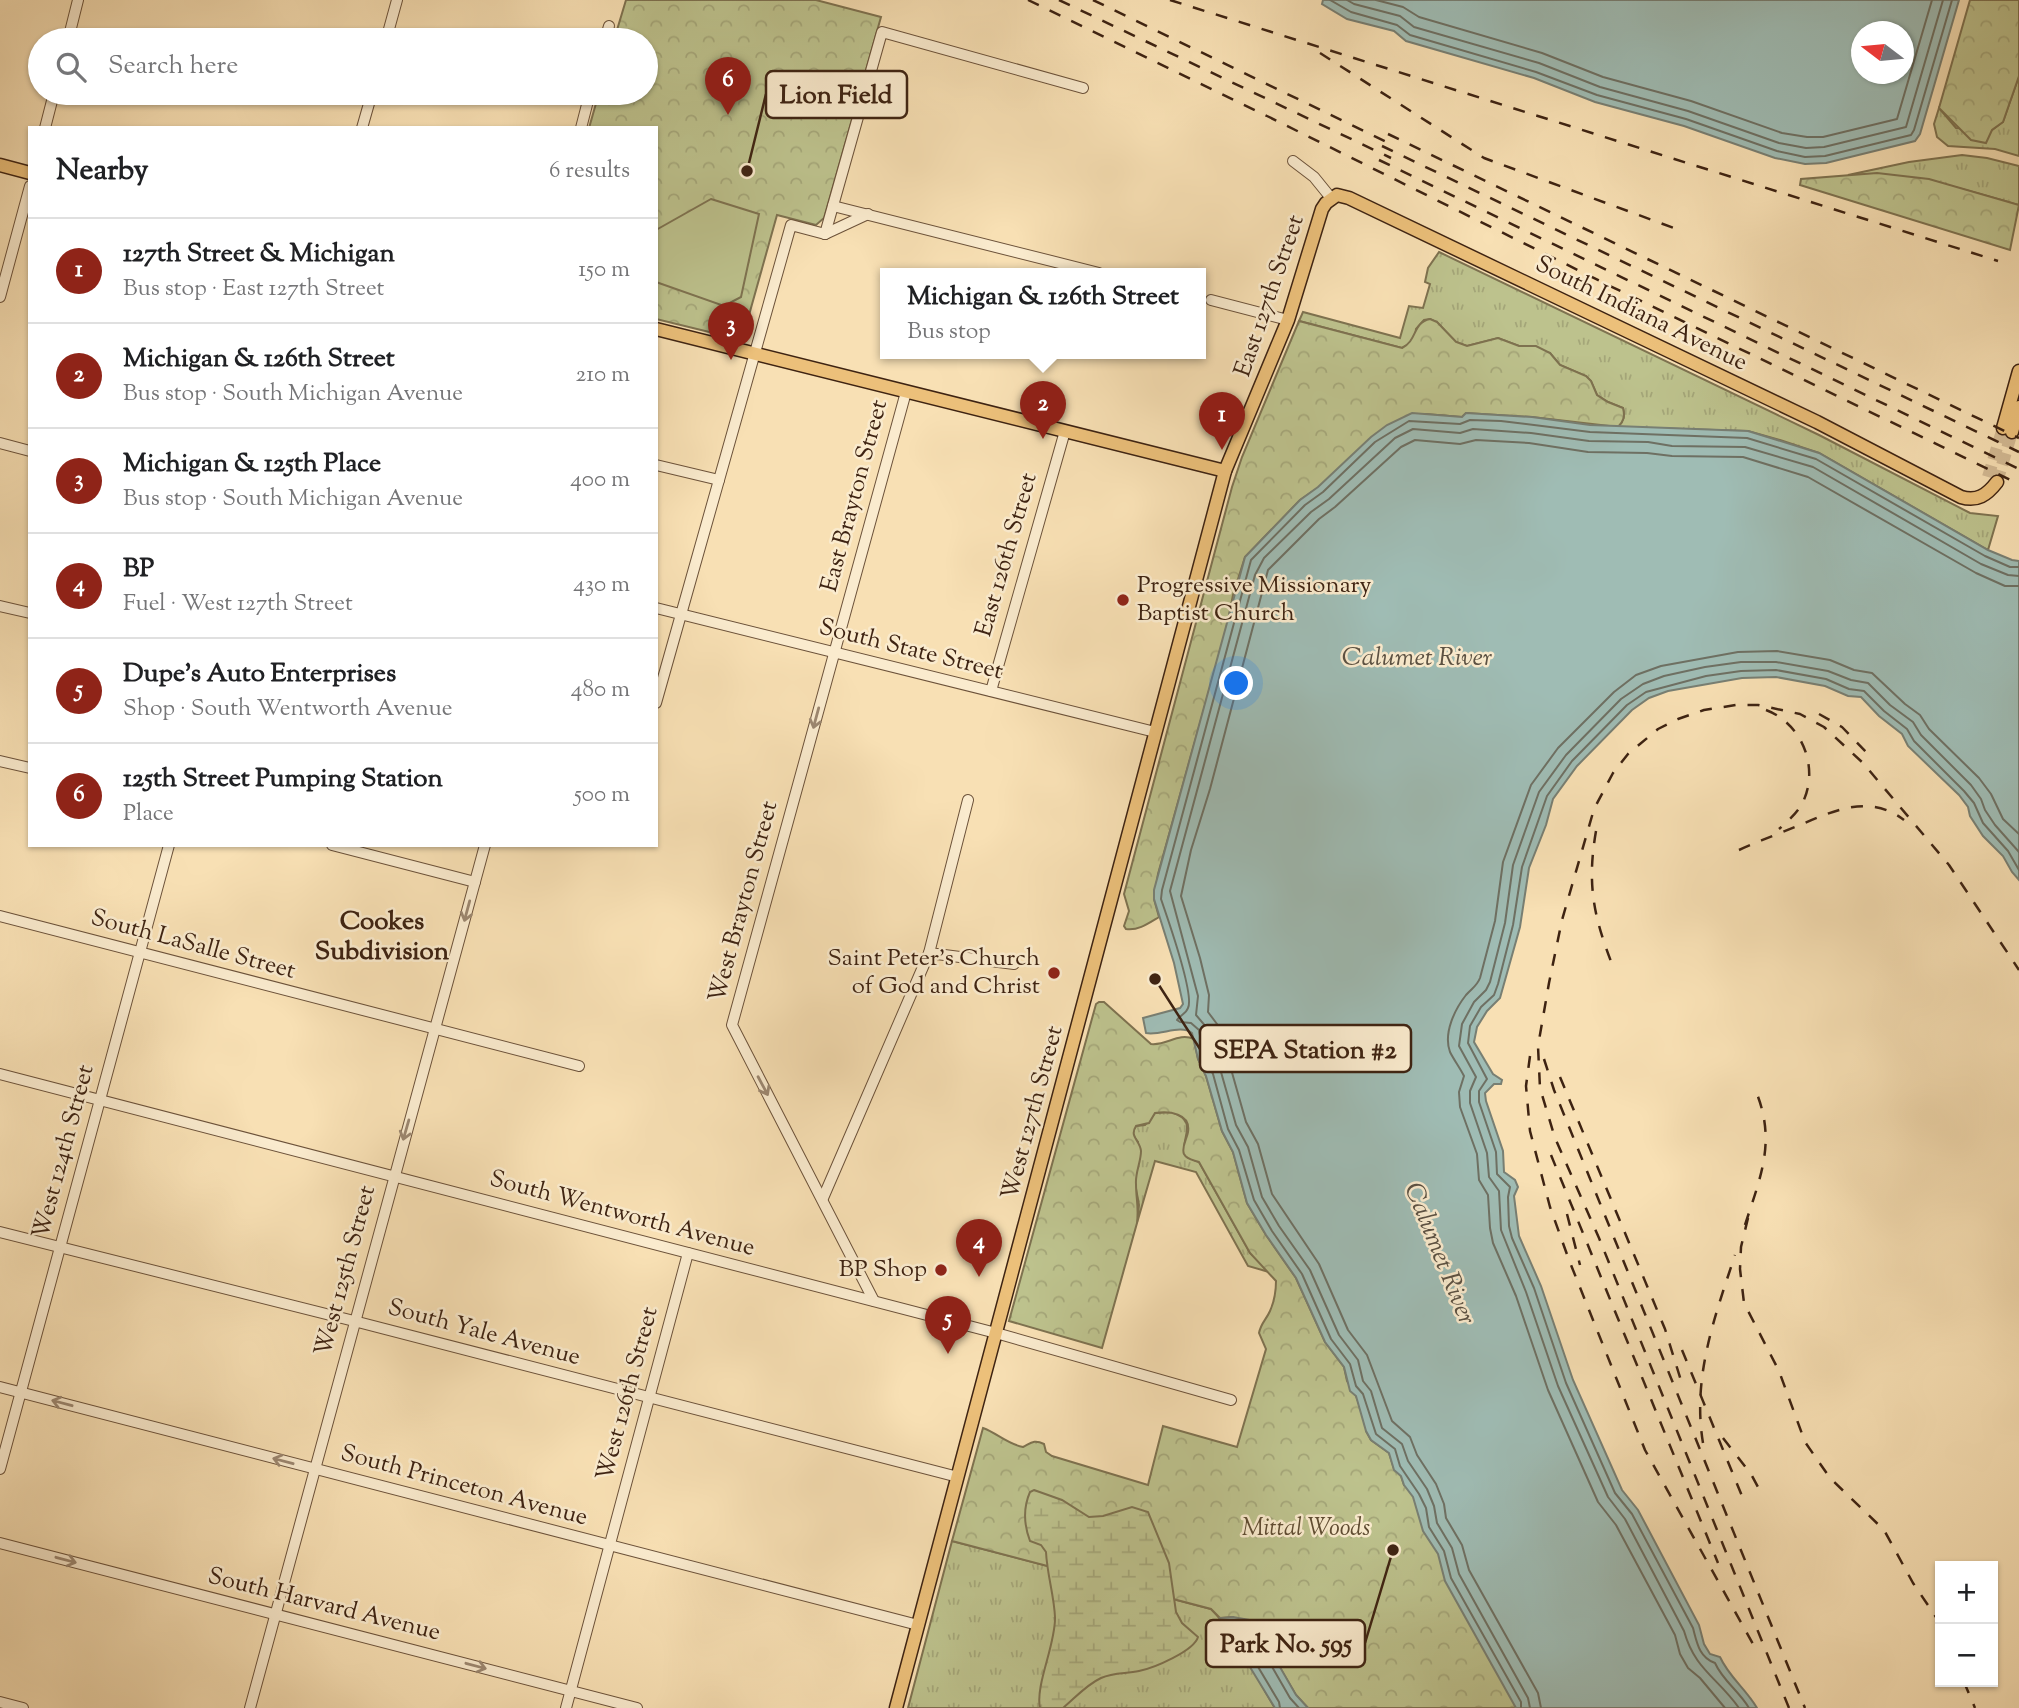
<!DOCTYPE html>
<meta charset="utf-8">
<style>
body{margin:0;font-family:"Sorts Mill Goudy",serif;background:#f6f6f6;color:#202124}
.controls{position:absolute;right:21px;bottom:21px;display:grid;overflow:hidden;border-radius:0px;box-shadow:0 2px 5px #0004}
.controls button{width:63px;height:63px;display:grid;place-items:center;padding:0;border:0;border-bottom:2px solid #e0e0e0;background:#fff;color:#202124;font:35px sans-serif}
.compass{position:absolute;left:1851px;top:21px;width:63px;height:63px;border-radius:50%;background:#fff;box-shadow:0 2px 5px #0004;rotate:286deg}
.you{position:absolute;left:1237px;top:684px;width:24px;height:24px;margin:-18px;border:5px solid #fff;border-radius:50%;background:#1a73e8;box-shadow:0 0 0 10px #1a73e833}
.badge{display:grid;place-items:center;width:46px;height:46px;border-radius:50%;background:#8f2418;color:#fff;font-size:23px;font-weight:700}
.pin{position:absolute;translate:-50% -58px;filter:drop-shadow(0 2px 4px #0008)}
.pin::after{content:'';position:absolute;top:37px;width:24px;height:21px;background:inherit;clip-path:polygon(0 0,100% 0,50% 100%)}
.popup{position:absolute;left:880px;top:268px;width:326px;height:91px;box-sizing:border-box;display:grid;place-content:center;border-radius:0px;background:#fff;filter:drop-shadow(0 2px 5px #0005);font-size:23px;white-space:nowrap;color:#757577}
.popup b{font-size:26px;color:#202124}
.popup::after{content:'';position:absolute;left:50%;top:100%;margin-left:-14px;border:14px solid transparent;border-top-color:#fff}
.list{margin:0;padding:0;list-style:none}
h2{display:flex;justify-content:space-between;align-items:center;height:91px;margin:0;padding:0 28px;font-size:30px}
h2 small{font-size:23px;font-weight:400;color:#757577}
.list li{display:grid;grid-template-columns:46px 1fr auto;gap:21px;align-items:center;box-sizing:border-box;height:105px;padding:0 28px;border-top:2px solid #e0e0e0}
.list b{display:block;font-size:26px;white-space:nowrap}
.list p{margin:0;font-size:23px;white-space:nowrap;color:#757577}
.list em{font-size:23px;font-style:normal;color:#757577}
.icon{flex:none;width:38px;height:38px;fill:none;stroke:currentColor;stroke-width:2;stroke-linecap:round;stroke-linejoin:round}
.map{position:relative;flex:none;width:2019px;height:1708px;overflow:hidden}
.search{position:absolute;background:#fff;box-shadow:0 2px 5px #0004;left:28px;top:28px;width:630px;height:77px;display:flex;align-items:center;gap:18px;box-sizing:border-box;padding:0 24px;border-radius:38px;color:#757577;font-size:26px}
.panel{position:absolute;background:#fff;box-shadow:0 2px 5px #0004;left:28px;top:126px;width:630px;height:721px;border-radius:0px}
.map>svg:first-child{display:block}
</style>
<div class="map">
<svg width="2019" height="1708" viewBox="0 0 2019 1708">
<defs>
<pattern id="grass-tufts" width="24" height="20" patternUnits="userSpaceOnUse" patternTransform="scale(1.75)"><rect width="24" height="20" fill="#bdc28d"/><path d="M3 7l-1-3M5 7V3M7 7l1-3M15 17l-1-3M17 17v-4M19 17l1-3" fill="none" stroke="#a4a679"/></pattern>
<pattern id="forest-crowns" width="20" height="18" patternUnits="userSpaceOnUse" patternTransform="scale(1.75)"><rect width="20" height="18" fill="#bdc28d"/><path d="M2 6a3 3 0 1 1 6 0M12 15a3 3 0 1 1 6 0" fill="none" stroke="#a4a679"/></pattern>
<pattern id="wetland-marsh" width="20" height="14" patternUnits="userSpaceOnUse" patternTransform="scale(1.75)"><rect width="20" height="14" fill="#bdc28d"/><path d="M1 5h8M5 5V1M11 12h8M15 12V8" fill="none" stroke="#a4a679"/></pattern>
</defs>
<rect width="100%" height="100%" fill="#f8e0b4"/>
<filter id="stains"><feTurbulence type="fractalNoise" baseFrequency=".00286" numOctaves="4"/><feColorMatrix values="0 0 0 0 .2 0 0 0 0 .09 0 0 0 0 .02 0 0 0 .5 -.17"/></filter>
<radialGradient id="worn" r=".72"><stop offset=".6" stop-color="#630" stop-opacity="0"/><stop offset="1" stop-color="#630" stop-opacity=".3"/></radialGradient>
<g fill="url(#grass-tufts)" stroke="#7e7250" stroke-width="2">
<path d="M2019,76v80l-24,-7 -47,-3 -11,-9 -3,-13 5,-16 17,20 36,2 11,-8z"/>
<path d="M1962,155l25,3 32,8v39c-60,-17 -108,-34 -171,-30l61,-13z"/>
<path d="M1439,252l380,183 151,78 28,3 -10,34 -169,-97 -39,-13 -32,-9 -130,-4c6,-6 7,-11 5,-19l-15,-6 -11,-7 -6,-14 -5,-5 -26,-11 -10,-12 -31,-7 -21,-8 -31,8 -11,-4 -19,-20 -7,-3 -6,1 -8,9 -1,8 -5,7 -8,4 -103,-27 4,-9 97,26 9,-32 14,2 7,-24 -5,-2 3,-14z"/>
<path d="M1171,1112c38,12 -8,38 28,50l51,91 19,19 -21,-6 -52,-94 -41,-11 -18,62 2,-18 -4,-22 3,-41c-5,-6 -7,-10 -2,-16l9,-1 10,-12z"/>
<path d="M952,1541l259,68c27,27 44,67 64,99h-367z"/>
</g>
<g fill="url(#forest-crowns)" stroke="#7e7250" stroke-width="2">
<path d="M626,0h190l65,17 -57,201 -8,7 -39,-10 -35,125 -86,-21v-191h-67l10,-35h47v-53h-32z"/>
<path d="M1970,0h49v76l-16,46 -11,8 -6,13 -15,-3 -32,-32z"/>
<path d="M1877,173l52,6 90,26 -9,45 -210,-65 1,-6z"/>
<path d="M1430,319l7,3 19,20 11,4 31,-8 21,8h17l14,7 10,12 26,11 5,5 6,14 11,7 15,6c2,8 1,13 -5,19l-86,-10 -66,-4 -4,4 -36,-3 -126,86 -55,57 -12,38 -7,35 -68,244 -4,25 5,18c-10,6 -21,14 -33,12l-2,-3 5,-15 -5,-17 108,-407 10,-30 57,-136 103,27c16,-8 10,-25 28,-29z"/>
<path d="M1099,1002h5l47,42c16,2 27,-12 43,-5l4,20 8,17 16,55 11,21 14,51 19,32 30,43 29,64 19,25 3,14 9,15 10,27v8l5,9 18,13 5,16 7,7 3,9 11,-4 127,227h-234l-12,-13 -26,-44 -37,-34 -13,1 -9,-9 -259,-68 31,-113c14,5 24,16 40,19 8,-4 11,-8 21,-3l2,8 6,4 96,29 15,-59 74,21 29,-98 -7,-16c2,-10 7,-13 11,-22 4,-9 6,-19 6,-30l-26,-28 -51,-91c-5,-2 -12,-2 -15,-8 -3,-7 3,-15 4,-22 3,-19 -19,-21 -33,-19l-6,10 -13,3c-7,11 4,14 5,25 0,11 -6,22 -5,33 0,15 3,23 1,39l-35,125 -93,-27 87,-317z"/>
</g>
<path fill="url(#wetland-marsh)" stroke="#7e7250" stroke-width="2" d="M1034,1490l28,10 27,17 14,-1 29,-9 16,5 21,51 7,49 6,11 16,14c-4,14 -44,31 -59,34 -13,3 -25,1 -38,7 -15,7 -26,20 -38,30h-23c-5,-23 16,-64 15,-91 -1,-22 -8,-43 -9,-65l-5,-7 -11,-4c-6,-16 -7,-33 0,-49z"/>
<path fill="#bdc28d" stroke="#7e7250" stroke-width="2" d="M711,199l48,15 -18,83 -17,9 -68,-24v-52z"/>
<g fill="#9fbcb4" stroke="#787f73" stroke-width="2" fill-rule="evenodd">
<path d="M1323,0h636l-39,134 -5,7 -89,22 -21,1 -30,-6 -91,-32 -89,-24 -61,-24 -128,-37 -12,-10 -47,-12 -25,-15zM1862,32h42v42h-42z"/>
<path d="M1412,413l50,4 4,-4 66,4 58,8 158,6 71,22 169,97 24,10 7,1v319l-7,-8 -9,-16 -20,-20 -13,-20 -2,-9 -9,-12 -51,-49 -6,-12 -23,-18 -18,-19 -13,-1 -23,-10 -49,-9 -34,1 -74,13 -19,7 -17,12 -55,56 -24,33 -7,26 -17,43 -9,59 -20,71 -13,13 -10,16 -3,15 19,32 9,6 -1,4h-7l-9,9 1,8 17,50 1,21 11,8 3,7 -4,9 5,40 22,50 32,94 49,110 16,20 61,115 5,19 6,10 10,3c9,20 26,32 37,51h-241l-71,-127 -7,-27 -15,-23 -10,-34 -9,-12 -3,-9 -7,-6 -5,-17 -18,-13 -5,-9 -10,-35 -6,-5 -6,-24 -19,-25 -29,-64 -30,-43 -19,-32 -14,-51 -11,-21 -16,-55 -8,-17 -6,-26c-12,-9 -31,3 -46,0l-3,-15 37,-10 3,-4 -9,-41 -20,-64v-9l91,-333 55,-57 18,-13 53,-50 16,-12z"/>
<path d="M1233,1617l16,3 8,7 39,68 12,13h-33l-55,-90z"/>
</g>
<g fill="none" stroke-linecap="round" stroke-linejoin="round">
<g stroke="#6e7063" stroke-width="2">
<path d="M1330,0l21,12 46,13 13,10 126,37 61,23 89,24 91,32 28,6 20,-1 86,-21 3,-5 38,-130"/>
<path d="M1347,0l7,4 46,12 14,11 125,36 61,24 88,24 91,32 27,5 18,-1 82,-20 37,-127"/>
<path d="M1376,0l27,7 16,10 123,36 61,24 88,24 91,32 25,4h16l74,-18 35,-119"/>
<path d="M1280,1708l-1,-6 -43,-72 2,-4h8l6,6 38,66 9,10"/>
<path d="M1521,1708v-6l-70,-124 -7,-27 -15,-24 -3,-19 -7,-14 -19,-28 -5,-17 -19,-15 -13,-40 -7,-8 -6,-22 -19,-25 -29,-65 -30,-43 -18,-31 -15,-50 -11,-21 -15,-55 -9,-17 -5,-27 -8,-7 -11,-1 -3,-2c3,-5 9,-6 11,-12 7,-14 -21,-91 -27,-109l1,-9 89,-330 54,-55 18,-13 52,-50 34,-21 51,3 10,-4 31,1 89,11 157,6 69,21 169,97 25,11h9"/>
<path d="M1530,1708l-2,-10 -69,-124 -7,-26 -15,-25 -3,-17 -7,-17 -19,-28 -6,-17 -20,-16 -11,-37 -8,-10 -5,-21 -19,-25 -29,-65 -31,-44 -17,-29 -14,-50 -12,-22 -15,-53 -8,-18 -6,-26 -11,-13 2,-19 -28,-105 85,-316 9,-17 47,-46 18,-13 66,-61 18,-9 47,4 13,-4 58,4 58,8 59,1 24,4 73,1 68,20 168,97 27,11 11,1"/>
<path d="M1541,1708l-3,-15 -69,-123 -7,-25 -16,-27 -2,-14 -8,-20 -19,-29 -7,-18 -18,-16 -25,-66 -19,-25 -29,-66 -47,-70 -14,-50 -12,-22 -15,-53 -8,-18 -6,-27 -9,-12 1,-17 -9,-37 -19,-62 10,-46 19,-61 58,-219 51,-51 16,-12 66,-60 14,-7 45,4 16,-4 53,3 59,9 59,1 25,3 71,1 65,20 168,96 29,13h14"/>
<path d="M1725,1708l-25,-30 -12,-10 -8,-14 -5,-19 -59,-110 -18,-23 -50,-112 -32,-94 -23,-53 -3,-15 -2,-33 -9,-15 -2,-26 -17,-47 -1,-15 5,-16c-4,-8 -10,-16 -14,-24 -7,-19 5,-43 16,-57 6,-7 11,-9 14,-17l15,-57 8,-59 28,-77 27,-37 56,-56 22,-17 25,-9 77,-14 39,-1 53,9 24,10 18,3 33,31 15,11 9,14 50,49 12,16 12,25 16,15"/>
<path d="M1739,1708c-22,-31 -44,-38 -55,-77l-59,-112 -17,-22 -50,-111 -32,-94 -25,-62 -2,-39 -10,-14 -2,-24 -17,-50v-12l6,-14 -17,-31 3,-22 12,-22 12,-12 4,-8 15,-59 8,-58 26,-73 27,-37 55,-56 22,-15 21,-8 41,-9 36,-5h35l52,9 23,9 17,3 22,22 23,17 8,13 50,50 10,14 4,11 10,15 24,27"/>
<path d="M1749,1708c-10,-17 -26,-27 -34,-45 -16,-6 -18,-20 -22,-35l-61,-114 -17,-21 -49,-110 -32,-95 -22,-50 -3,-12 -1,-29 2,-10 -13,-13 -1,-22 -17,-50v-11l8,-12 -19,-36 2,-17 11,-19 13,-12 4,-11 15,-59 9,-58 25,-71 25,-35 55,-56 19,-13 60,-16 35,-5 35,-1 50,9 23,10 15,2 20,20 23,18 7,12 50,50 10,12 9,20 25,28 11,19"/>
</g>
<g stroke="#d3ba94" stroke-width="12" stroke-dasharray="12 6" stroke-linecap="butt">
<path d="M1988,477l15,-49"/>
<path d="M1997,482l15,-50"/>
</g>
<defs>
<g id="minor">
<path d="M68,40l10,-40"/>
<path d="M386,40l11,-40"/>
<path d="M605,40l4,-14"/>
<path d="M45,128l9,-35"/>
<path d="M362,128l10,-35"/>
<path d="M581,128l9,-35"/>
<path d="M1293,161l21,16 17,21"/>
<path d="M833,206l266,67"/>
<path d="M825,234l57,-202 201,56"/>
<path d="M825,234l43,-20"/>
<path d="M0,297l30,-111"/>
<path d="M1211,300l77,20"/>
<path d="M0,443l30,8"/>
<path d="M656,465l63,15"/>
<path d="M0,606l30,7"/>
<path d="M656,608l499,124"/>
<path d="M991,691l74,-260"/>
<path d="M656,703l135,-478 34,9"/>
<path d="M0,761l30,7"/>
<path d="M332,845l143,37"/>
<path d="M0,916l579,150"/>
<path d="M929,953l85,11"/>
<path d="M0,1074l996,259 235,67"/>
<path d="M823,1198l106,-245 39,-153"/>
<path d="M0,1232l354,89 604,156"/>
<path d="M874,1301l-142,-276 174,-633"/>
<path d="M0,1387l918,238"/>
<path d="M0,1469l169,-624"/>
<path d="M0,1543l637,165"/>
<path d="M0,1702l23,6"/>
<path d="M250,1708l235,-863"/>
<path d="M566,1708l122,-455"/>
</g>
<g id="major">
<path d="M0,165l30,8"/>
<path d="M656,329l569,142"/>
<path d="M2003,428l16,-57"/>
<path d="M2012,432l7,-25"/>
<path d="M896,1708l329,-1237 63,-151 34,-111 4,-6 11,-8 12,3 468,224 144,75c16,5 26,-2 36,-15"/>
</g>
</defs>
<use href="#minor" stroke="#6c523a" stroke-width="12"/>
<use href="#major" stroke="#3e2312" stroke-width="15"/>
<use href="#minor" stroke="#faebce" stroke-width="10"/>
<use href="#major" stroke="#ecc07a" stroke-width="12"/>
<g stroke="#3e2312" stroke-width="2.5" stroke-dasharray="12 12" stroke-linecap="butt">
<path d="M1028,0l239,116 341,169 411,199"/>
<path d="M1059,0l332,158"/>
<path d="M1093,0l302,146"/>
<path d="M1170,0l828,261"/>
<path d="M1320,53l164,105 198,73"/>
<path d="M1388,134l631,304"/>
<path d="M1382,146l637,306"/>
<path d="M1379,160l640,309"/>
<path d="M1766,710c37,14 54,59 36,94 -6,10 -14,17 -23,25"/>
<path d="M1819,714l23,13 25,26"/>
<path d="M1596,831c-9,52 -3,84 16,133"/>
<path d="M1739,850c20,-9 41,-17 61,-25 35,-15 70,-31 104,-5"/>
<path d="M1530,1056l-4,30 4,45 20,76 19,53 76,190 113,203"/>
<path d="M1544,1059l10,31 251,618"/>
<path d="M1560,1077l105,252 18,58"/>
<path d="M1551,1155l167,408"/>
<path d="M1567,1214l13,51"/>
<path d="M1748,1218l-7,29 -1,22 4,34 35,68 26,71 25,36 54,52 29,53 27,40"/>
<path d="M1745,1225c15,-47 31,-82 12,-131"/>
<path d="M1682,1350l60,146"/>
<path d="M1723,1438l28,36 8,15"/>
<path d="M1703,1443c-11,-66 12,-127 32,-188"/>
<path d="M1964,1682l11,26"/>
<path d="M1789,1708l-190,-470 -44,-100 -15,-50 -2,-42 11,-63 13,-63 32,-111 19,-36 15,-19 30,-25 20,-10 26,-9 32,-5h22l42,9 24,13 39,36 86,102 70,105"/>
</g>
</g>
<defs><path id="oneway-shaft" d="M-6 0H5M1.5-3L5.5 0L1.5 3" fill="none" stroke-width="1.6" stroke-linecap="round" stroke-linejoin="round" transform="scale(1.75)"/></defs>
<g stroke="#9c8770">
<use href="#oneway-shaft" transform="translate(816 718) rotate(105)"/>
<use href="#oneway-shaft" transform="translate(467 911) rotate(105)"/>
<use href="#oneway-shaft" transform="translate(763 1086) rotate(62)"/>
<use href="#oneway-shaft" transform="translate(406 1130) rotate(106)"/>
<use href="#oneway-shaft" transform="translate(62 1403) rotate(-165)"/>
<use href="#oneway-shaft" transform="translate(283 1461) rotate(-165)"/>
<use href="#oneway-shaft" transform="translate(66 1560) rotate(15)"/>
<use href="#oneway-shaft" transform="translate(476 1666) rotate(15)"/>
</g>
<g fill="#8f2418" stroke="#faebce" stroke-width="2.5">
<circle cx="1123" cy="600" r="7"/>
<circle cx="1054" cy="973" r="7"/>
<circle cx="941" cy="1270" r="7"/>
</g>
<g text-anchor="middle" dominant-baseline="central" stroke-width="5" stroke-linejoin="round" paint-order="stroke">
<g font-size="24" fill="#3e2312" stroke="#faebce">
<text transform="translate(1270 296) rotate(-71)">East 127th Street</text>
<text transform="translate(1641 314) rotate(26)">South Indiana Avenue</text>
<text transform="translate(855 496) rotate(-75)">East Brayton Street</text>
<text transform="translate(1007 555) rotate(-74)">East 126th Street</text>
<text transform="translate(911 650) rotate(14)">South State Street</text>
<text transform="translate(744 902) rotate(-75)">West Brayton Street</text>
<text transform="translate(193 945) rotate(15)">South LaSalle Street</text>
<text transform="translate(1033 1113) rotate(-75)">West 127th Street</text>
<text transform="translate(64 1152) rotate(-75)">West 124th Street</text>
<text transform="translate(622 1214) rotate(15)">South Wentworth Avenue</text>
<text transform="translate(346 1271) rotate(-75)">West 125th Street</text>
<text transform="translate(484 1333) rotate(15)">South Yale Avenue</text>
<text transform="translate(628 1394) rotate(-75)">West 126th Street</text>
<text transform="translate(464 1486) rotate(15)">South Princeton Avenue</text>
<text transform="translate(324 1605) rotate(14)">South Harvard Avenue</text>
</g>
<g font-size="24" fill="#3e2312" stroke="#faebce" text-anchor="end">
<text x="1137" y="586" text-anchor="start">Progressive Missionary<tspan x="1137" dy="28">Baptist Church</tspan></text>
<text x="1040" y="959">Saint Peter's Church<tspan x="1040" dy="28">of God and Christ</tspan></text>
<text x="927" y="1270">BP Shop</text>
</g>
<g font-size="24" font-style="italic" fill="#5e4b31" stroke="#faebce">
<text x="1306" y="1529">Mittal Woods</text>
</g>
<g font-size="26" font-style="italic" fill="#5b5143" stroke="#faebce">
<text x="1417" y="658">Calumet River</text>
<text transform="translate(1439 1254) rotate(68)">Calumet River</text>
</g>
<g font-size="26" font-weight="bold" fill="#3e2312" stroke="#faebce">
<text x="382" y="922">Cookes<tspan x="382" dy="30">Subdivision</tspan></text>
</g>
</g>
<path fill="none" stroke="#3e2312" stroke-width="2.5" d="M747 171L766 94M1155 979L1200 1049M1393 1550L1365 1643"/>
<g fill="#3e2312" stroke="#faebce" stroke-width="2.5">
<circle cx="747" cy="171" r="7"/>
<circle cx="1155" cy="979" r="7"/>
<circle cx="1393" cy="1550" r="7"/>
</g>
<g fill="#faebce" stroke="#3e2312" stroke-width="2.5">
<rect x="766" y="71" width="141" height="47" rx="7"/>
<rect x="1200" y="1025" width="211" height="47" rx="7"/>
<rect x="1206" y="1620" width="159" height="47" rx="7"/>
</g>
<g font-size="26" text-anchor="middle" font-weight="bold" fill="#3e2312">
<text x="836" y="103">Lion Field</text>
<text x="1305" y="1058">SEPA Station #2</text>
<text x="1286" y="1652">Park No. 595</text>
</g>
<rect width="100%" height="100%" filter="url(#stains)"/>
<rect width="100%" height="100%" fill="url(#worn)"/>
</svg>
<div class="controls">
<button>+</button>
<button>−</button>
</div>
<svg class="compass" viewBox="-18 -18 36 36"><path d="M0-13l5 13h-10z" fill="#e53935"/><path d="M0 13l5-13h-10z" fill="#757577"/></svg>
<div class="you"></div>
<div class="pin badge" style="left:1222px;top:450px">1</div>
<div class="pin badge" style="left:1043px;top:439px">2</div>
<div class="popup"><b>Michigan &amp; 126th Street</b>Bus stop</div>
<div class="pin badge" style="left:731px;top:360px">3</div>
<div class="pin badge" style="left:979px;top:1277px">4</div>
<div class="pin badge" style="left:948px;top:1354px">5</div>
<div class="pin badge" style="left:728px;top:115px">6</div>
<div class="search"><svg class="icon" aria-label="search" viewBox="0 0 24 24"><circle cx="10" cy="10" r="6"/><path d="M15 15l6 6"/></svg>Search here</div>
<section class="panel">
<h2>Nearby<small>6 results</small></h2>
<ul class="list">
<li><span class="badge">1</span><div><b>127th Street &amp; Michigan</b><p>Bus stop · East 127th Street</p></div><em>150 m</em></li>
<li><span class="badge">2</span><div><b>Michigan &amp; 126th Street</b><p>Bus stop · South Michigan Avenue</p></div><em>210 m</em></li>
<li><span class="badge">3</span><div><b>Michigan &amp; 125th Place</b><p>Bus stop · South Michigan Avenue</p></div><em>400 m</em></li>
<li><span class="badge">4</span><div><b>BP</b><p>Fuel · West 127th Street</p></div><em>430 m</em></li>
<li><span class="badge">5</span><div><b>Dupe's Auto Enterprises</b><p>Shop · South Wentworth Avenue</p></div><em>480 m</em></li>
<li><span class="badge">6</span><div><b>125th Street Pumping Station</b><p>Place</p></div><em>500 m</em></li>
</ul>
</section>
</div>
